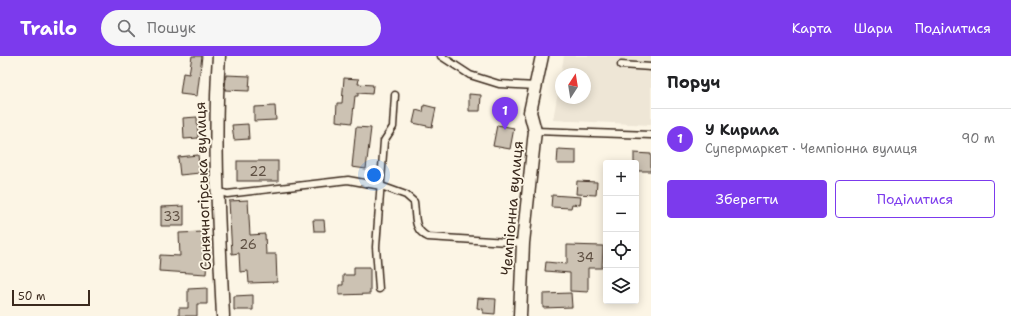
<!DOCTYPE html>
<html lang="uk">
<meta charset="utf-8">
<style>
body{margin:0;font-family:"Shantell Sans",sans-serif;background:#f6f6f6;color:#202124}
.controls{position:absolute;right:12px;bottom:12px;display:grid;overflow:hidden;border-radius:4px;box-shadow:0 2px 10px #0003}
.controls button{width:36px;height:36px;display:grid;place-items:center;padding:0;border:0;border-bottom:1px solid #e0e0e0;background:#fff;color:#202124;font:20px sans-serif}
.compass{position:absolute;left:555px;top:12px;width:36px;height:36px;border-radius:50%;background:#fff;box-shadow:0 2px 10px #0003;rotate:12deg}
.scale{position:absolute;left:12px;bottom:10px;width:78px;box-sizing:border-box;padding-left:4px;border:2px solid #3b2a1e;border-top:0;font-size:11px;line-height:14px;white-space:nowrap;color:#3b2a1e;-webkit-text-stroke:3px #fcf5e5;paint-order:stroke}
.you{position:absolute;left:374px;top:119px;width:14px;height:14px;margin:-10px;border:3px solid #fff;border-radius:50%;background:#1a73e8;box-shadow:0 0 0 6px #1a73e833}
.badge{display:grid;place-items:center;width:26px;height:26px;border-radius:50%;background:#7c3aed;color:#fff;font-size:13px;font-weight:700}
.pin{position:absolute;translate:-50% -33px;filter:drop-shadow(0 1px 2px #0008)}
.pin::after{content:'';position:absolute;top:21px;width:14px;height:12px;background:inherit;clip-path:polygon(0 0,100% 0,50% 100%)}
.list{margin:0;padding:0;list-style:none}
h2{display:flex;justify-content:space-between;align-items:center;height:52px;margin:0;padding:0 16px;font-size:17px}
h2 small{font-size:13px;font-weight:400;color:#757577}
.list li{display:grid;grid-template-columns:26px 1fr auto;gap:12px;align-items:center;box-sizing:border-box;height:60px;padding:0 16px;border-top:1px solid #e0e0e0}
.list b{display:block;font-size:15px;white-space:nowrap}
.list p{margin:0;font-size:13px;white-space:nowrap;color:#757577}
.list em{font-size:13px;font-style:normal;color:#757577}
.actions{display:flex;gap:8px;padding:12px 16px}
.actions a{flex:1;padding:9px 0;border:1px solid #7c3aed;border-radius:4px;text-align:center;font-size:14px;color:#7c3aed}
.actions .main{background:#7c3aed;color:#fff}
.icon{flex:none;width:22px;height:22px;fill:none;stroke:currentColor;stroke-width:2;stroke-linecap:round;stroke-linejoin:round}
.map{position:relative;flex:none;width:651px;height:260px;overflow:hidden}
header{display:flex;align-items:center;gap:24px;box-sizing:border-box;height:56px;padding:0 20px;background:#7c3aed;color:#fff}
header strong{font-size:19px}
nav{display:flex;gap:22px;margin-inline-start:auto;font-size:14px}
.search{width:280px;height:36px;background:#f6f6f6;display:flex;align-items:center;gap:10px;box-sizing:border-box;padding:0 14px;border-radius:22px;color:#757577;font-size:15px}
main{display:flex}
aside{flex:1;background:#fff}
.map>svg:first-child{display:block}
</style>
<header>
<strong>Trailo</strong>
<div class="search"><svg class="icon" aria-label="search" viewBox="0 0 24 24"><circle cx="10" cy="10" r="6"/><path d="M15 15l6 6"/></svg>Пошук</div>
<nav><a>Карта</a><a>Шари</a><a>Поділитися</a></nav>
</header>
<main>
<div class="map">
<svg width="651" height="260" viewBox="0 0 651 260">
<rect width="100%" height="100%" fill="#fcf5e5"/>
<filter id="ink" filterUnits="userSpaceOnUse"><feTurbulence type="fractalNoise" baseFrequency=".025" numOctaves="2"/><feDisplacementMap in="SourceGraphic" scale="8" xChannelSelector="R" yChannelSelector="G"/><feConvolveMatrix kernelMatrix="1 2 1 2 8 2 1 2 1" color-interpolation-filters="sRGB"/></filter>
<g filter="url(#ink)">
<path fill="#eee6d6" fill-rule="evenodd" d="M564,0h87v69l-98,-5zM561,18h24v24h-24z"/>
<g fill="#ccc2b3" stroke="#3b2a1e">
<path d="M192,0h10l-5,40 -17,-2 3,-21 6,1z"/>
<path d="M226,19l24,1 -1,15 -24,-1z"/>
<path d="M344,22l15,1 -1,5 15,1 -1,9 -14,-1v3h-3l-3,27 -16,-2 1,-18h5z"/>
<path d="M469,38l12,1 -1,16h-11z"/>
<path d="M424,49l12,3 -4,19 -19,-4 3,-13 7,2z"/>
<path d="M275,50l1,14 -22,1v-14z"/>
<path d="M197,61l1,21 -14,1 -1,-21z"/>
<path d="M248,68l1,15 -15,1 -2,-15z"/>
<path d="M497,69l17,3 -4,21 -17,-3z"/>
<path d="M356,71l15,1 -5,41 -14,-2z"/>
<path d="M558,93l18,1v14h-19z"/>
<path d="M634,97l17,1v17h-15v-8h-2z"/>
<path d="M198,99l2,18 -20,2 -2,-18z"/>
<rect x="237" y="105" width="41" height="20"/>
<path d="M577,125l20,1 -1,13 -20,-1z"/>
<path d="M552,139l29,2 -1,8 -8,-1 -1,4 -20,-1z"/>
<path d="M248,144l2,35 15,-1 1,20h10l1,28 -28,1 -1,-12 -8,1 -1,-19 -7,1 -3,-53z"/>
<path d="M184,150v20h-23v-19z"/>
<path d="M313,164h11l1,11h-11z"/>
<path d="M203,176l2,27h2l-1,15 -47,-3 1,-16 20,1 -1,-23z"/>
<path d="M567,189l36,1 -1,22h-14v24l-18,-1v-18l-25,-2 1,-9 21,2z"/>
<path d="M354,211h16v27l-31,1v-10h4v-10h11z"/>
<path d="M207,232v16h-10v12h-18v-8h9v-19z"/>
<path d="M571,237l1,14 -29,1v-14z"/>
<path d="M253,239v15h-19v-14z"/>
<path d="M478,242l18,1 -1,15 -12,-1v-4l-6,-1z"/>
</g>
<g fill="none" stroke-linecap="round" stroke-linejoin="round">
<defs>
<g id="service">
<path d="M441,0l29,19 29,9 37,2"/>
<path d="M621,9l30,2"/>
<path d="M535,75l116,4"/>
<path d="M218,135l9,3 121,-14 33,6 25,9 8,7c2,14 -1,28 14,35l95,6"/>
<path d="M379,233l-3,-42 8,-106 9,-14 2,-32"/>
</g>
<g id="minor">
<path d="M219,0c-6,87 0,173 4,260"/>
<path d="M520,260l3,-73 12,-112 -5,-19 12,-56"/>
</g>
</defs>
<use href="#service" stroke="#3b2a1e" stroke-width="9"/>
<use href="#minor" stroke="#3b2a1e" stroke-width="15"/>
<use href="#service" stroke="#fcf5e5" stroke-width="6"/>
<use href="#minor" stroke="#fcf5e5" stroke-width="12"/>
</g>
</g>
<g text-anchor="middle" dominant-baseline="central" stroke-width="3.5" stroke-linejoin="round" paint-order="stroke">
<g font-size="13" fill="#5f5043">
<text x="258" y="115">22</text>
<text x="172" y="160">33</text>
<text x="248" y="188">26</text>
<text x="585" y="201">34</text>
</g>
<g font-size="15" fill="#3b2a1e" stroke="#fcf5e5">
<text transform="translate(203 130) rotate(-92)">Сонячногірська вулиця</text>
<text transform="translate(512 152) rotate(-85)">Чемпіонна вулиця</text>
</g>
</g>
</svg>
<div class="controls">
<button>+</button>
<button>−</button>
<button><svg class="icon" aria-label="locate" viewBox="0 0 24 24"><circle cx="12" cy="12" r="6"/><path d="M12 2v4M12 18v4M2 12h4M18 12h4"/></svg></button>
<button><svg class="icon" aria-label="layers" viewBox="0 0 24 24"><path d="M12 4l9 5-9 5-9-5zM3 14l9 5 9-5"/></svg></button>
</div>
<svg class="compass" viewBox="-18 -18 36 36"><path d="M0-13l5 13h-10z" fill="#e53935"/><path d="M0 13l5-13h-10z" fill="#757577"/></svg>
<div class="scale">50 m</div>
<div class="you"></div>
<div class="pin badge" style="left:505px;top:74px">1</div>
</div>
<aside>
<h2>Поруч<small></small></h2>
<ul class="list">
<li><span class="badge">1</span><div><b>У Кирила</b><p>Супермаркет · Чемпіонна вулиця</p></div><em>90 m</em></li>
</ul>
<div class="actions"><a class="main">Зберегти</a><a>Поділитися</a></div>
</aside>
</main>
